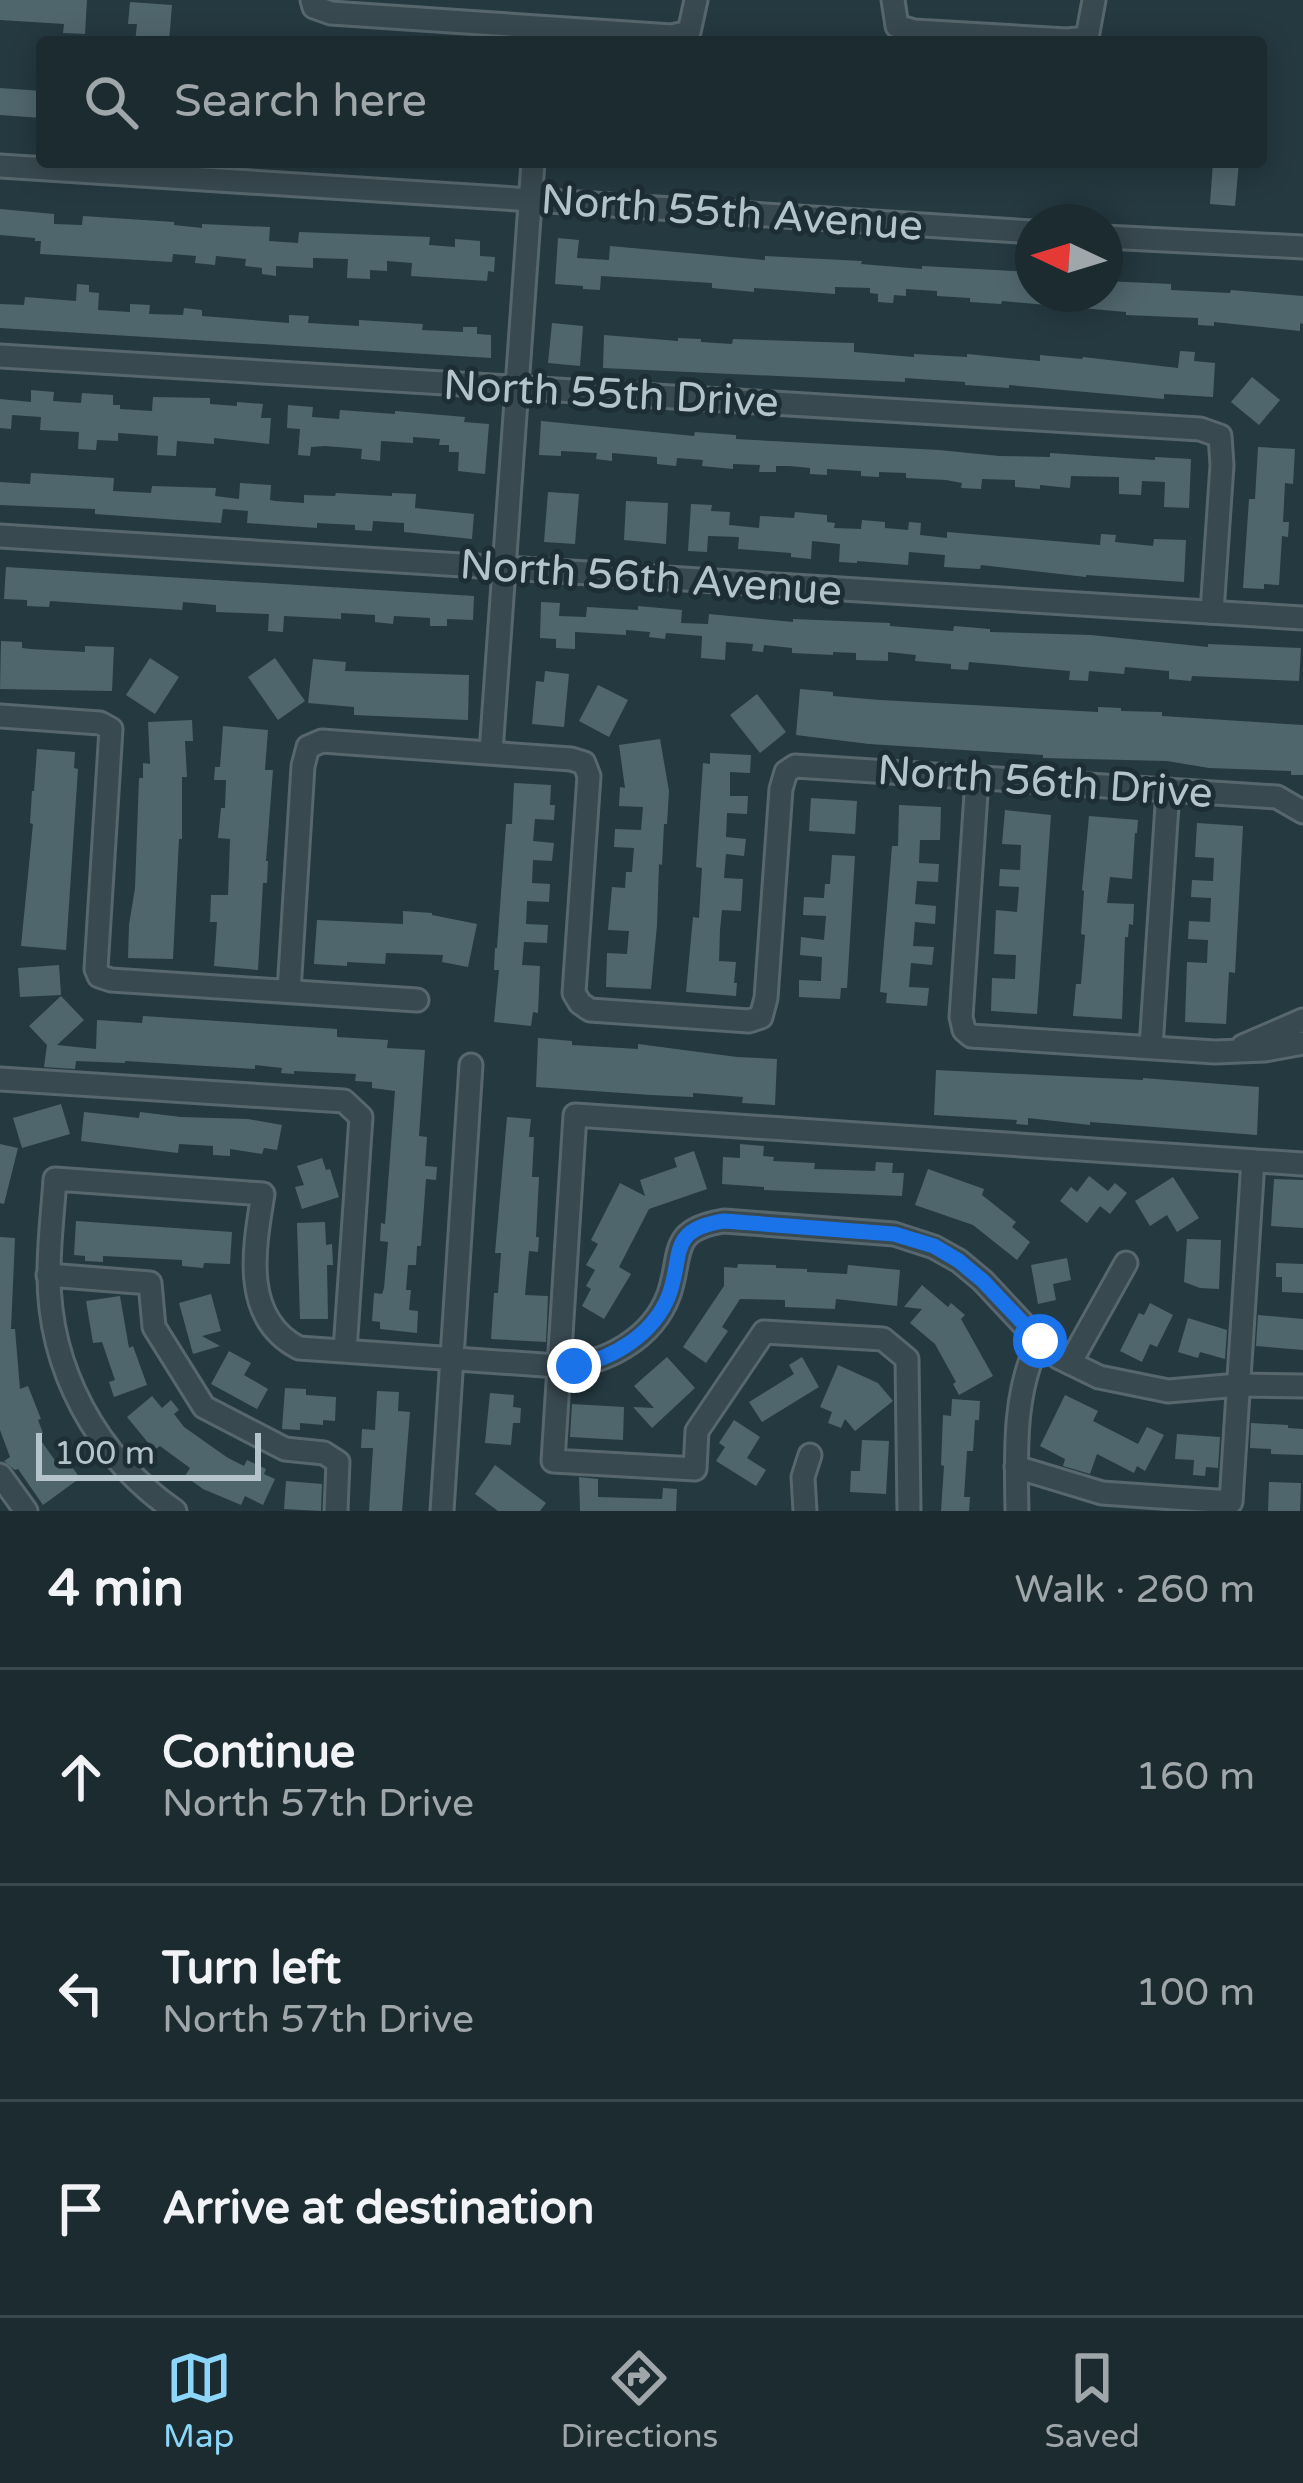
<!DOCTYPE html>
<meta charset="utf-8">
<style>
body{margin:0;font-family:"Varela Round",sans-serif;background:#29373c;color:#f1f3f6}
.compass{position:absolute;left:1015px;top:204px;width:108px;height:108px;border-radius:50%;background:#1c2b30;box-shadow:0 6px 30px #0003;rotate:274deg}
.scale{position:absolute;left:36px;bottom:30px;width:225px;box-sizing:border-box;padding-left:12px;border:6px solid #b5c4ca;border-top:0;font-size:33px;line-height:42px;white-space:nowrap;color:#b5c4ca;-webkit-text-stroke:9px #1e2e35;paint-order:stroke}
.stop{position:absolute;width:36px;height:36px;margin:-27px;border:9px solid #1a73e8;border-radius:50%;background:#fff}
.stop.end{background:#1a73e8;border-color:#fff;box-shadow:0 3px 12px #0008}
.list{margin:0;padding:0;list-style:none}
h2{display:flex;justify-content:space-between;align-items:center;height:156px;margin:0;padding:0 48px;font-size:51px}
h2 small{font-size:39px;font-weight:400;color:#a0a7ab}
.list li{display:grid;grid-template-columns:78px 1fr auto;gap:36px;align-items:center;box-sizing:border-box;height:216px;padding:0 48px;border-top:3px solid #3a474c}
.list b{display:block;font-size:45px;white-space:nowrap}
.list p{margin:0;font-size:39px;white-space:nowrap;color:#a0a7ab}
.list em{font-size:39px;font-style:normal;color:#a0a7ab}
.icon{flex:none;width:66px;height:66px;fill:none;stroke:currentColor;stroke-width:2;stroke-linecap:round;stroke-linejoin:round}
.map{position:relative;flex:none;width:1303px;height:1511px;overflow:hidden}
.search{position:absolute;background:#1c2b30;box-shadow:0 6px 30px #0003;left:36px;right:36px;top:36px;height:132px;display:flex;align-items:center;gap:30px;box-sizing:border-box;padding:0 42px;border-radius:12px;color:#a0a7ab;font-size:45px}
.sheet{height:804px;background:#1c2b30}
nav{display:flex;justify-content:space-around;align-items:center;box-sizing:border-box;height:168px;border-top:3px solid #3a474c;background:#1c2b30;font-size:33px;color:#a0a7ab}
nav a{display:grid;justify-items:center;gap:6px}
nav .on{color:#8cd7f9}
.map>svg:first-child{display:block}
</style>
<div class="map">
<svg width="1303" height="1511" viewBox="0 0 1303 1511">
<rect width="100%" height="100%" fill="#253940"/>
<g fill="#50666d">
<path d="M0,0h87l-2,34 -22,-1 1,-9 -64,-4z"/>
<path d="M130,2l42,3 -3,37h-34l2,-18h-9z"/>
<path d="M0,88l42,3v27l-42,-3z"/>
<path d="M1213,162h26l-4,44 -25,-2z"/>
<path d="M0,209l54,5v10l28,1 1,-9 91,6v3l28,3v-4l68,3 -1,14 29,2 1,-11 131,5 -1,8 26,2v-8l25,2v15l15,1 -1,15 -6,-1 -1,10 -76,-5 1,-13 -25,-2v10l-17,-1v9l-23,-1 1,-19 -35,-1v10l-37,-2v10l-14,-2v-6l-17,-2 1,-7 -30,-3 -1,9 -20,-2 1,-7 -23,-2 -1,8 -132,-8 1,-13h-6v-3l-35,-3z"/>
<path d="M558,238l21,2 -2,18 32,2 1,-14 155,14v-4l97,5 -1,3 61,5v-3l111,6v22h72v-13l66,3v6l59,3 1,-3 72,6v28l-3,-1v8l-86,-9v4l-16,-1v-7l-72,-3v-3l-124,-11 -1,3 -31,-2v-4l-33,-2v-5l-31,-2v7l-12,-1 -1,8 -15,-1v-8l-8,-1v-5l-35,-1v7l-81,-6v4l-42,-4v-5l-111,-7 -1,14 -17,-1v-3l-28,-2z"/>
<path d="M77,284l12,1v7l10,1 -1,17 32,2v-8l20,1 -1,9 34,1 1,-7 18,2v6l87,7v-8l20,1 -1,7 51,3v-6l15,1 49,3 -1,6 41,2v-5h14v7l14,1v23l-491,-30v-24l24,1 1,-8 51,4z"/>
<path d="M552,323l31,3 -3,40 -32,-3z"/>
<path d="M604,335l74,6v-3l23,1v3l31,2 1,-5 121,4v9l60,5v-3l53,3v-3l73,7v-6l42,4 1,-2 95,11 2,-17 15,1 -1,9 21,2 -2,34 -49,-3v5l-155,-14v3l-44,-3v-3l-60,-4v4l-302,-14z"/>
<path d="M1252,377l28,23 -21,25 -28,-23z"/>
<path d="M31,390l23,2 -1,9 28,2 1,-10 31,2v10h7v4l32,2 1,-14 57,1v6l27,2v-4l26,2 -2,14h10l-2,26 -55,-6v6l-37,-3 -1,15 -19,-1 1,-19 -40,-3v8l-21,-1 -1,10 -18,-1 1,-17 -39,-2 1,-13 -29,-2 -1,14 -11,-1v-29l31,3z"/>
<path d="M288,405l25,2 -1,10 27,2 1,-9 55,4v-3l70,6 -1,5 25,2 -4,50 -27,-3 1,-19h-10v-7h-10l1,-6 -27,-2v6l-32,-2 -1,20 -19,-2 1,-10 -37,-3 -14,1 -1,9 -12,-1 2,-26 -13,-1z"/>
<path d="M541,421l153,15 1,-4 41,3v4l203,11 60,6 51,1v-4l105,7v-3l36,2 -2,49 -25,-1 1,-25 -23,-1 -1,14 -22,-1v-17l-48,-1 -1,12 -30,-3v4l-25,-2v-7l-33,-1 -1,10 -20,-1 1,-5 -16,-3 -40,-2v-5l-27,-1v5l-18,-1v-5l-34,-2v6l-17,-1v-6l-21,-2h-13v6h-17l1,-7 -27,-1v5l-31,-3 1,-6 -26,-2 -1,8 -19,-2v-7l-45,-4v8l-16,-2 1,-6 -36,-2v5l-22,-1z"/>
<path d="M1258,447l37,2 -2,35 -8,-1 -2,39h6l-1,15 -6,-1 -3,49 -15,-1v5l-21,-1 6,-89h6z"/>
<path d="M31,473l83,5 -1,13 38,2 1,-7 64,2 -1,8 24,3 1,-16 31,2 -1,15 5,1 29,2v-8l31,1 1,-3 56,3v-3l24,1 -1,14 59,6 -2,25 -68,-7v-9l-31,-2 -1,10 -17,-1v-5l-38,-2v5l-70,-5 1,-12 -25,-2 -2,14 -126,-9v-5l-95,-4v-23l30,2z"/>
<path d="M548,492l31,2 -4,50 -31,-2z"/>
<path d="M626,501l42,2 -2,41 -42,-4z"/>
<path d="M691,504l21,1 -1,6 19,1 -1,13 30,3 1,-12 34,2 1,-6 32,3v7l8,1 -1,5 27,1 1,-9 23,2v6l23,2 1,-8 12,1 -1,12 27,3v-6l153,13 1,-11 15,1 -1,7 38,4 1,-7 32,1 -2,42 -98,-7v2l-105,-12 -1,4 -36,-2 1,-12 -36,-3 -1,13 -51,-4v2l-18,-1 1,-18 -28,-3 -1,18 -20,-2v-4l-53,-4 1,-12 -31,-1 -1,16 -19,-1z"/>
<path d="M6,567l468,29 -1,24 -26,-1v7h-17v-8l-36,-2 -1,8 -18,-2v-7l-34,-2v6l-57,-3 -1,16 -15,-1 1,-17 -53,-2v-7l-33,-3 -1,8 -132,-9 -1,6 -22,-1v-6l-23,-1z"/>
<path d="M541,602l19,1 -1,13 27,1 1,-10 51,3v-4l44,4 -1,13 27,1 1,-10 84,8v-3l97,4v3l63,5 1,-5 36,3v3l101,3 117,12v-3l93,4 -2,33 -107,-5 -1,5 -22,-2v-8l-44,-4 -1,7 -35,-3 -1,10 -19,-1 1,-9 -101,-9 -1,8 -17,-1v-5l-36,-3 1,-6 -28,-3v9l-32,-1v-7l-23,-1v3l-41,-2v-5l-28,-3 -1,7 -11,-1 1,-7 -27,-2 -1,18 -24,-2 1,-22 -36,-3 -1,6 -16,-2 1,-5 -24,-2v5l-51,-3v17l-19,-1v-9l-16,-1z"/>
<path d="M1,641l21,1v6l8,1 55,3v-6l29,1 -2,44 -112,-2z"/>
<path d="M150,658l29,19 -24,37 -29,-19z"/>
<path d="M275,658l30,43 -27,19 -30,-43z"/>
<path d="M313,659l33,3 -1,9 124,4 -1,45 -114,-5v-8l-46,-4z"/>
<path d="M545,671l24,3 -5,53 -32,-3 4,-43 8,1z"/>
<path d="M598,685l30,15 -19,37 -30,-16z"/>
<path d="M800,689l33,3v4l47,4 218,12v-5l23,1v3l41,1v4l141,9v50h-12v-4l-82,-3 -42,-7 -124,-3v-3l-174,-11 -73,-9z"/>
<path d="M757,694l29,38 -26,21 -30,-38z"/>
<path d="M192,720l1,21h-8l2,36h-5v62h-3l-6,120 -45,-1 1,-33 6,-37 4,-110h4v-15l7,1 -2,-42z"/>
<path d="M223,726l45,4 -3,40h8l-7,91h2l-1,22h-4l-5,87 -44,-4 3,-44h-7l1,-27h17l1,-25 1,-31 -12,-1 3,-30h4l1,-28h-12l1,-13h5z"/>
<path d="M660,739l9,52 -2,33h-3l-2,41 -3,-1 -2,61 -6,64 -45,-2 1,-34 20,1 2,-23 -21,-1 4,-43 13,1 1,-16h6l2,-24 -20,-1 1,-18 26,1 2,-23 -24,-1 1,-19 5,1 -6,-43z"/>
<path d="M37,749l38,3 -1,16 4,1 -12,181 -45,-4 12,-122 -3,-1 2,-32h2z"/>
<path d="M710,753l41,2 -1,18 -20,-1v24h18l-1,18 -20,-1 -1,24 20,2 -2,17 -18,-2 -2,24 19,1 -2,32 -19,-1 -2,20 -1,31 17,1 -2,21h3l-1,13 -50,-4 7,-75 6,1 3,-50 -6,-1 7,-104 7,1z"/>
<path d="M514,783l37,2 -1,20h5l-1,15 -19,-1 -2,22 21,2 -2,18 -19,-1 -1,23 18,1 -1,18 -22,-1 -1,23 22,1 -1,18 -23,-1 -2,23 18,1 -2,47 -5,-1 -2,14 -37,-4 5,-52h-5l1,-22h2l9,-124h6z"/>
<path d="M811,798l46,3 -2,33 -46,-3z"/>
<path d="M899,805l42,2 -1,33h-20l-1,23 20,1 -1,18 -21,-1 -2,23 21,2 -1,18 -20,-2 -2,24 21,1 -2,18 -21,-2 -2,24 20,1 -2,18 -41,-3 1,-10 -7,-1 12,-146h6z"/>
<path d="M1005,810l46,5 -14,199 -46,-3 1,-33 23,1 1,-24 -22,-1 2,-44 21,2 2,-25 -20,-1 1,-17 20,1 1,-25 -19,-1z"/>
<path d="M1089,816l49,4 -1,13h-2l-3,46 -22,-2 -3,26 27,1 -1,21 -4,-1 -1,13h-3l-3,82 -49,-3 3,-32h5l4,-49 -4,-1 3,-43 -2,-1z"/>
<path d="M1197,823l46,3 -8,147 -6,-1 -3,52 -41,-2 2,-60 20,1 1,-23 -20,-1 1,-18 21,1 1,-24 -20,-1 1,-17 21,1 1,-23 -19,-1z"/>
<path d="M832,855l23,1 -8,132h-6l-1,11 -41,-2v-17l22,1 1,-24 -22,-2 1,-18 23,3 2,-24 -23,-1 1,-18 20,1 1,-14h5z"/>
<path d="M403,911l29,2v2l45,9 -9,43 -26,-5 1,-7 -57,-2 -1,11 -38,-2v4l-33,-2 3,-44 86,4z"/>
<path d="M59,965l2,30 -41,2 -2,-29z"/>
<path d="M61,996l23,24 -27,25 39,4 1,-29 45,3 1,-7 194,13v8l51,3 -1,8 38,2 -6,86 8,1 -2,29 12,1 -1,13 -10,-1 -5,67h-4l-1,19h-8l-2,25h5l-2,20 9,1 -1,22 -37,-4v-7l-8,-1 2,-28 8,1 2,-6 4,-46 -8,-1 1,-18 4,1 10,-133 -23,-3v-6l-17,-1 1,-7 -62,-3v3l-13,-1 1,-5 -27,-3v4l-130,-8v2l-49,-2 -1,8 -31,-2 3,-22 -18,-19z"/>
<path d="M538,1038l34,3v4l66,4v-5l99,13 40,2 -2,46 -33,-2 1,-6 -50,-4v4l-42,-2 -115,-8z"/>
<path d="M936,1070l207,10v-2l116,9 -2,48 -167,-13v3l-62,-7v7l-12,-1 1,-4 -83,-5z"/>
<path d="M61,1104l9,30 -48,14 -9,-30z"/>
<path d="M84,1112l55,6 1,-6 41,5 67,2 34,6 -5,25 -13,-2 -2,6 -32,-5v7l-17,-1v-9l-34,-2 -1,9 -97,-12z"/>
<path d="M507,1117l24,2 -2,18h5l-2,40h7l-3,60h3l-1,15 -9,-1 -4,44 23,1 -2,46 -55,-3 3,-46h4l3,-40h-6z"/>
<path d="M0,1144l18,4 -14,56 -4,-1z"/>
<path d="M740,1144l24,2 -1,10 11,1 -1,4 42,2 -1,6 61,2 1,-9 17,1 -1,10h12l-2,23 -138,-6v-3l-42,-3 1,-27 17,1z"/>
<path d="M694,1151l13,38 -58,20 -30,58 12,7 -27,45 -22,-13 9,-17 -5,-3 9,-16 -9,-5 12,-21 -7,-4 29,-57 25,13 -5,-16 37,-13 -3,-9z"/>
<path d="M322,1158l4,12 4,-1 9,28 -37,12 -7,-22 9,-2 -7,-19z"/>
<path d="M928,1169l56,20 -2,6 34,27 -4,5 18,15 -13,18 -44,-35 -58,-20z"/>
<path d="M1089,1176l19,15 7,-8 12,10 -17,21 -10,-8 -13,17 -27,-22 11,-14 6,5z"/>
<path d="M1173,1177l26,41 -22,14 -10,-17 -17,11 -15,-25z"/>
<path d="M1274,1179l29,1v48l-32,-2z"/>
<path d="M76,1221l156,11 -2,32 -26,-1 -1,5 -21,-2v-6l-79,-4v6l-18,-1v-5l-11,-1z"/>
<path d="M325,1222l1,23 6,-1 1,21h-6l1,54h-28l-3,-96z"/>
<path d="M0,1237l15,1 -4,91h4l5,60 8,-3 13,33 -3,1 5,13 -6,2 22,31 8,-6 13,18 -37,27 -25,-36 -3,1 -11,-9 6,-4 -10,-27z"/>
<path d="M1187,1239l34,1 -2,49 -19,-1 -16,-6z"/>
<path d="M1067,1258l4,22 -18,4 3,16 -18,4 -7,-39z"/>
<path d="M1276,1263l27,1v29l-21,-1v-15h-6z"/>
<path d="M738,1264l38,1v3l31,1v3l40,2 1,-9 52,5 -3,36 -61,-7 -1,10 -50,-2v-7l-45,-1 -18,28 6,4 -22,32 -23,-16 41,-61v-19l13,1z"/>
<path d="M922,1285l26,22 3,-4 14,12 -4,4 32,57 -34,19 -6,-11 3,-2 -21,-38 -25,-21 12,-14 -18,-2z"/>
<path d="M211,1294l10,37 -19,5 18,10 -27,8 -14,-51z"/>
<path d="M120,1296l9,52 4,-2 14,39 -33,12 -5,-15 6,-2 -13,-38 -9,1 -7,-42z"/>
<path d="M1150,1303l23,12 -16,32 -7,-3 -8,18 -22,-11 19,-38 5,2z"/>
<path d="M1258,1315l45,4v31l-47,-4z"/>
<path d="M1188,1318l39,12 -2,29 -25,-7 -2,6 -20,-6z"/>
<path d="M229,1351l22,12 -7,12 24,14 -11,20 -46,-25z"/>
<path d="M667,1357l28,31 -43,40 -19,-21 21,1 -20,-22z"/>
<path d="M802,1357l17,30 -57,35 -13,-20 45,-28 -5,-9z"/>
<path d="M838,1365l40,18 15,18 -38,30 -10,-12 -4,9 -13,-5 4,-11 -12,-5z"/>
<path d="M285,1388l21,1v6l30,2 -1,24 -12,-1v5l-23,-2v7l-18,-1z"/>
<path d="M377,1391l22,1 -1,19 12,1 -8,99h-33l4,-63h-12l1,-19 13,1z"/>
<path d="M490,1393l24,2 -1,12 8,1 -1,15h-7l-2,22 -26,-2z"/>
<path d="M1065,1395l33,16 -5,10 45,23 9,-17 17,8 -19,36 -8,-5 -3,7 -37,-19 -7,20 -27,-8 2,-7 -25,-13z"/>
<path d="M152,1396l10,12 9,-8 8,10 -5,4 10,13 44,31 16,8 3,-6 19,9 -2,5 11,5 -12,26 -18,-9 -4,9 -38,-16 -18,-13 5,-8 -30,-22 -6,4 -27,-33z"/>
<path d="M952,1399l28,2 -1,19h-4l-2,31h-6l-3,46h6l-1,14h-28l3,-45 -3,-1 2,-50 8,1z"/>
<path d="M572,1404l52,3 -1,33 -53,-3z"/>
<path d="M734,1420l26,17 -13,21 19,12 -10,16 -40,-25 9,-14 -6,-4z"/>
<path d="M1251,1423l37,2v3l15,1v26l-32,-1v-5l-21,-1z"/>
<path d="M1177,1434l43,3 -2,31 -12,-1 -1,9 -12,-1 1,-15 -19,-1z"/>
<path d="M862,1440l27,1 -3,53 -36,-2 1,-21h9z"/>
<path d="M495,1465l51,38 -6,8h-42l-23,-17z"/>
<path d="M579,1477l19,2v18l64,2 1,-11 14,1 -1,22h-96z"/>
<path d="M286,1481l36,3 -1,27 -37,-2z"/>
<path d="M1269,1482l32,1 -1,28h-32z"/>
</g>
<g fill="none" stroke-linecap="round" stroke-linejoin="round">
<defs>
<g id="minor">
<path d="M312,0l2,7 17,6 341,23 17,-4 7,-32"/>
<path d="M893,0l4,26 17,5 153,9 20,-2 7,-38"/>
<path d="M0,166l1033,66"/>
<path d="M1105,237l198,10"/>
<path d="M0,356l1200,73 20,7 2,29 -10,147"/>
<path d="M0,536l1303,82"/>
<path d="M0,716l100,7 11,6 -15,240 3,7 12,4 306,20"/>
<path d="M491,752l42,-590"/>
<path d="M977,779l-16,238 3,13 7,6 244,16 50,-2 38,-7"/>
<path d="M289,991l14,-225 5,-19 14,-6 249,18 13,4 5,13 -15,217 6,10 10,7 159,11 12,-4 5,-19 15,-209 5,-17 9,-6 482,31 26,15"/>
<path d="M1243,1046l60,-26"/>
<path d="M1151,1047l17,-257"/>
<path d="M0,1079l344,22 17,16 -16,233"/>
<path d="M48,1275l102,8 4,44 50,80 81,42 39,4 14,9 -2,49"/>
<path d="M1070,1363l56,-100"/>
<path d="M1016,1467l86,26 129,9 22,-341"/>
<path d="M0,1475l26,36"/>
<path d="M175,1511c-78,-54 -127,-142 -126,-239 0,-31 4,-62 6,-93l208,15c-9,55 -22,124 36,154l259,18c45,0 95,-27 111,-72 14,-41 -1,-64 55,-73l170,13 40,13 25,14 24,20 56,60 19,16 41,20 69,14 71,-6 64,1"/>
<path d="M442,1511l29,-446"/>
<path d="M805,1511l-2,-34 7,-22"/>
<path d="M909,1511l-2,-152 -24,-20 -119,-7 -67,99 -2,38 -142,-8 22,-346 728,49"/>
<path d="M1017,1511c-1,-56 -4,-119 22,-170"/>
</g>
</defs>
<use href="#minor" stroke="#57676d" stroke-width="27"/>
<use href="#minor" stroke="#394950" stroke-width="21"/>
</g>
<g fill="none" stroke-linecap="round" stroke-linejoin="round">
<path stroke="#1a73e8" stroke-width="15" d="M574,1366c39,-7 80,-32 95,-71 15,-41 -2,-65 55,-74l170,13 40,12 25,15 24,20 57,60"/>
</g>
<g text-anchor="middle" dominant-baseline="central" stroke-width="10" stroke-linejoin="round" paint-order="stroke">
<g font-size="42" fill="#b5c4ca" stroke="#1e2e35">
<text transform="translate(732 213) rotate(4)">North 55th Avenue</text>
<text transform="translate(611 394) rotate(3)">North 55th Drive</text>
<text transform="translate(651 578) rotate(4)">North 56th Avenue</text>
<text transform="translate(1045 782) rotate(4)">North 56th Drive</text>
</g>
</g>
</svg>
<svg class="compass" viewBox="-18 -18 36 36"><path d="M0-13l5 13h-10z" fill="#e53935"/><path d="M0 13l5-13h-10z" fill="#a0a7ab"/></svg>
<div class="scale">100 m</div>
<div class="stop" style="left:1040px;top:1341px"></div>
<div class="stop end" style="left:574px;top:1366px"></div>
<div class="search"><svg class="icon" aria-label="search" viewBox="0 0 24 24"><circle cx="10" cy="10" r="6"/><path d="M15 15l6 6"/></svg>Search here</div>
</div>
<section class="sheet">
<h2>4 min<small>Walk · 260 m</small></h2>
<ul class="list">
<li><svg class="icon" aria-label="ahead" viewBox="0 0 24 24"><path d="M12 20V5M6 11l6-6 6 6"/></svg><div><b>Continue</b><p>North 57th Drive</p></div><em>160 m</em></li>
<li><svg class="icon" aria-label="left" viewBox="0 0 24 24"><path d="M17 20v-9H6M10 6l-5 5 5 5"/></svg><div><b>Turn left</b><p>North 57th Drive</p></div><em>100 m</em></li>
<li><svg class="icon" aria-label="arrive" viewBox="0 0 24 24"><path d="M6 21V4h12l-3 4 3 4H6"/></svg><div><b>Arrive at destination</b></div></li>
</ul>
</section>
<nav>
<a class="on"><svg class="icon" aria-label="map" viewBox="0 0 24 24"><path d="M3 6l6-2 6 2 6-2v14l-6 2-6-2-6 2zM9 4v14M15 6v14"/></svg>Map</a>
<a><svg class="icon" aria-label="directions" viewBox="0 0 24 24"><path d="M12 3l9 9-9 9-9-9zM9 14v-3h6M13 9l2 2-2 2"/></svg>Directions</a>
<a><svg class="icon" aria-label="saved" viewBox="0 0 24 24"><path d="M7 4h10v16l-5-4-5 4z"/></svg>Saved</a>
</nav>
